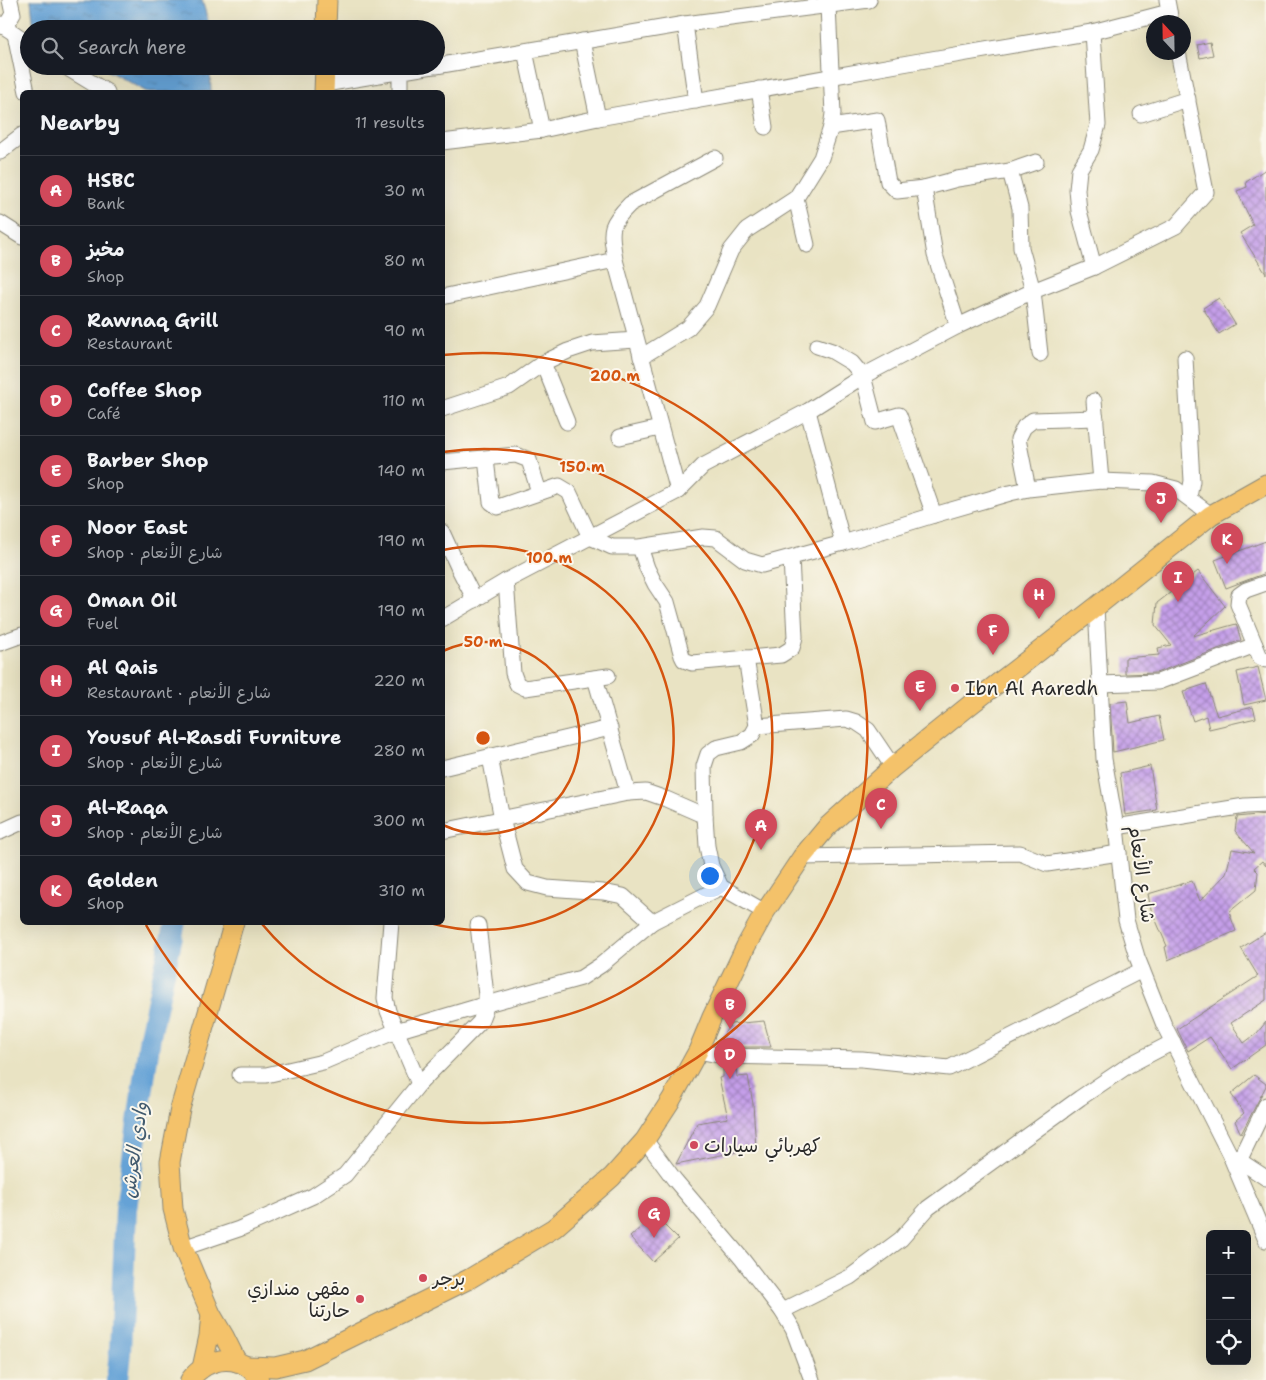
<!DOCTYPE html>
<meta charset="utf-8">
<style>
body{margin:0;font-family:"Shantell Sans","Playpen Sans Arabic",sans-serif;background:#242831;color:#f1f3f6}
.controls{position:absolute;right:15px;bottom:15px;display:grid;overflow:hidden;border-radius:8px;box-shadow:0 5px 20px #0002}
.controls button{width:45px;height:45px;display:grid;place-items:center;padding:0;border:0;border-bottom:1px solid #363941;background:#171b24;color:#f1f3f6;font:25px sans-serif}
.compass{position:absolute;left:1146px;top:15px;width:45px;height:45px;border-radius:50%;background:#171b24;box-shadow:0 5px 20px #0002;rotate:338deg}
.you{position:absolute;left:709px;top:875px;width:18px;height:18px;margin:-12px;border:4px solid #fff;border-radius:50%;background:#1a73e8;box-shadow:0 0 0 8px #1a73e833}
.badge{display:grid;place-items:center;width:32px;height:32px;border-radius:50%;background:#d1495b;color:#fff;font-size:16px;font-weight:700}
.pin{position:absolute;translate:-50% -41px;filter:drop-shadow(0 1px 2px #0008)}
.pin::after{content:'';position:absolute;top:26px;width:18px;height:15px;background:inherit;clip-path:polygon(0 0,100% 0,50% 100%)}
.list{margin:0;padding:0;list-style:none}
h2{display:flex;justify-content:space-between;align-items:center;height:65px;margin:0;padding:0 20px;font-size:21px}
h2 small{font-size:16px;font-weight:400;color:#9ea1a6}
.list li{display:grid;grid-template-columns:32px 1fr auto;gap:15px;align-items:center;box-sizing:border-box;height:70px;padding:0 20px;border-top:1px solid #363941}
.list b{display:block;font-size:19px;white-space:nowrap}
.list p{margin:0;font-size:16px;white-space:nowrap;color:#9ea1a6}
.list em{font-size:16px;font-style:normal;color:#9ea1a6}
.icon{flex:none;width:28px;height:28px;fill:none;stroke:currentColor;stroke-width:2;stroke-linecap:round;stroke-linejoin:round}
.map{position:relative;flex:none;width:1266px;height:1380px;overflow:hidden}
.search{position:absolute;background:#171b24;box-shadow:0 5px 20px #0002;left:20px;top:20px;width:425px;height:55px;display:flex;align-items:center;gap:12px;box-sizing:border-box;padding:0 18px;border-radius:28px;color:#9ea1a6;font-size:19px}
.panel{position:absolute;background:#171b24;box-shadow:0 5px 20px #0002;left:20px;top:90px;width:425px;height:835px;border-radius:8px}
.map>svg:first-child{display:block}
</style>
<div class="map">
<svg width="1266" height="1380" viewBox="0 0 1266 1380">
<defs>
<pattern id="water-ripples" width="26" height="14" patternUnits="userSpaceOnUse" patternTransform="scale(1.25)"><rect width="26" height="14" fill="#65a2d6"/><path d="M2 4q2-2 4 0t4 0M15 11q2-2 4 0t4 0" fill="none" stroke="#5384ae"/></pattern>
<pattern id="building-cross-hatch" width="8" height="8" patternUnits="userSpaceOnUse" patternTransform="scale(1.25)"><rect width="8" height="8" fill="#c59fe9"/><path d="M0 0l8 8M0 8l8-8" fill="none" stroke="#a082bd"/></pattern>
</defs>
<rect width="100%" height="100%" fill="#fbf7ec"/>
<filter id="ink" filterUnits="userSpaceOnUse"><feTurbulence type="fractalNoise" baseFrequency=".02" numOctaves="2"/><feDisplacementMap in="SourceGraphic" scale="10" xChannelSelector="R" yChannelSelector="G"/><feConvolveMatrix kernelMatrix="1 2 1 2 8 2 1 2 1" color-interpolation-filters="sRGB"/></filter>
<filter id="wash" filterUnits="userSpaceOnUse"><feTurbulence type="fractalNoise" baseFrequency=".0096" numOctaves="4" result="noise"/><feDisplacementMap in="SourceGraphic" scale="20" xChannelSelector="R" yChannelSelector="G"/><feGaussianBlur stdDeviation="1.12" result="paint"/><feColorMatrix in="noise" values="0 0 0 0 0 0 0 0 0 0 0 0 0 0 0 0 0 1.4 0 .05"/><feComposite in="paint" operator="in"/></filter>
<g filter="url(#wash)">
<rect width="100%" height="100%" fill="#e9e3c3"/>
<g fill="url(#water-ripples)" stroke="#486680">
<path d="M31,0h171l6,21v8h-174z"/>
<path d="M99,66h111l1,26h-64z"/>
</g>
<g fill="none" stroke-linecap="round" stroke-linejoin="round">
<path stroke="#65a2d6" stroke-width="22" d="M117,1380l3,-28 6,-143 24,-173 25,-114"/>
</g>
<g id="blocks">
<g fill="url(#building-cross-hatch)">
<path d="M1210,42l3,13 -13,3 -3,-13z"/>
<path d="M1266,169v105l-26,-41 13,-8 -16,-34 10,-4 -1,-5z"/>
<path d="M1219,298l16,26 -16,10 -16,-26z"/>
<path d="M1266,541v32l-40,15 -11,-28z"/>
<path d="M1198,571l27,35 -32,30 43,-12 5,16 -85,33 -31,1v-16l34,-3 -1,-7 13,-3 -16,-20 2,-22z"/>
<path d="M1258,667l8,33 -22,5 -7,-33z"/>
<path d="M1206,684l11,32 36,-9 3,11 -47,11 -3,-13 -13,5 -10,-29 5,-1v-1z"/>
<path d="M1127,701l3,22 29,-7 5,24 -51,12 -3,-49z"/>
<path d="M1150,766l7,44 -32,5 -5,-42z"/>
<path d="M1266,814v52l-4,-5 -8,7 4,4 -2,18 -27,22 7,19 -68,29 -3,-13 2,-1 -16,-37 -3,-15 44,-13 8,20 26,-27 6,-25 22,4 -19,-22 2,-14z"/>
<path d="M1266,932v68l-35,23 13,20 13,-10 9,-11v23l-34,24 -22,-32 -22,14 -11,-22 81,-53 -17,-28z"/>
<path d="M764,1021l7,26h-44l-7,-8 11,-15z"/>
<path d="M736,1068l1,9 11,-1 5,28 3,44 -80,16 21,-41 31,-5 -9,-40 4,-1v-8z"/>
<path d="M1254,1075l12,9v2l-25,48 -6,-13 9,-8 -13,-19z"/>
<path d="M654,1215l24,24 -25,23 -23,-25z"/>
</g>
</g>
</g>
<g filter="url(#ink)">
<use href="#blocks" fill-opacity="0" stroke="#8a8777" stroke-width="1"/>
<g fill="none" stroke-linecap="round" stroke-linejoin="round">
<defs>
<g id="minor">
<path d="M1167,0l4,22"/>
<path d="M0,24l29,19"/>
<path d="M685,24l11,77"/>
<path d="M5,27l8,-13 -3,-14"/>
<path d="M1092,32l6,93 -7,25 -12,20 -2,20 2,21 15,56"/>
<path d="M15,34l12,58"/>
<path d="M64,66l43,26"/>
<path d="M436,66l249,-42 184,-24"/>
<path d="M400,72v20"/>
<path d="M325,84l108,-18"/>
<path d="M759,89l6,38"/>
<path d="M1141,114l47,-15"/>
<path d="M598,118l316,-56 178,-30 77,-20"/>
<path d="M831,127l46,-7 11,62 9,9 27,-3 33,-9 53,-8 26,-9"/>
<path d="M542,130l56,-12 -16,-77"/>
<path d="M442,142l100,-12 -17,-79"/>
<path d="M0,152l22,-17"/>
<path d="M1010,171l10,37 1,40 12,43 7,63"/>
<path d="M924,188l11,67 23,71"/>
<path d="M796,198l11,47"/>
<path d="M0,223l22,14"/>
<path d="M442,297l173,-37"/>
<path d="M817,346l15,5 20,12 11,13 12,46 24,-7 35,100"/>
<path d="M641,357l47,-29 19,-22 24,-56 16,-20 49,-32 25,-40 10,-31 2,-13 -5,-108"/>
<path d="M1185,358l7,123 -3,16"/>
<path d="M543,363l24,59"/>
<path d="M1094,401l7,80"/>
<path d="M442,409l67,-22 34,-24 25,-12 24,-8 44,-3"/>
<path d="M808,411l35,132"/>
<path d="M620,437l40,-9"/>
<path d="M486,459l5,43 7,5 61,-21 10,6 21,45 22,10h28l63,-10 13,1 29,22 17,5 81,-22 91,-28 76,-22 18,-4 73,-8 52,2 23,6 35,26"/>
<path d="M442,462l74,-7 13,5 10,32"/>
<path d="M1028,489l-10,-50 6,-12 9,-7 63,-2"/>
<path d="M678,491l-63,-231c-4,-30 -8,-33 15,-56l85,-46"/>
<path d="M442,532l16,35 17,33"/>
<path d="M640,547l7,21 8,16 12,18 15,54 2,4 8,3 89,-8 11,-7 3,-11 -4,-79"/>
<path d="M506,581l7,92 4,11 8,4 83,-12"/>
<path d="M1266,583l-20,7 -7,5 -1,9 22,53 6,3"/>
<path d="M1096,607l8,152 12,68 10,93 11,37 27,68 66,130 36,85"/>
<path d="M442,619l64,-38 172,-90 25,-25 105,-55 55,-35 95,-50 75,-35 61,-24 82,-41 30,-34 -28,-140"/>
<path d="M0,643l22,-8"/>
<path d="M746,658l11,68 -5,9 -11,7 -25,6 -8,6 -4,12 1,50 2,30 4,20 10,21 44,25"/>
<path d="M595,678l33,115"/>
<path d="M1100,684l58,-2 97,-37"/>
<path d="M757,726l89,-7 10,3 12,8 25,37"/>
<path d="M490,757l12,62 13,50 13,14 19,5 56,4 20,4 29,26 69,-35"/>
<path d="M442,768l168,-40"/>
<path d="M1116,827l129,-21 21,-1"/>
<path d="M442,831l186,-38 18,-1 20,7 39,17"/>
<path d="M0,832l22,-10"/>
<path d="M802,857l218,-4 27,11 72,-11"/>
<path d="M391,922l-6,76 3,13 31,73"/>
<path d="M698,1051l25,5 139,3 87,9 193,-98"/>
<path d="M240,1075h26l57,-13 73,-31 91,-27 94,-26 20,-13 51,-43"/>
<path d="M645,1140l29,39 68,80 40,52 11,18 19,51"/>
<path d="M1231,1155l35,23"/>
<path d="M1239,1161l27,-56"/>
<path d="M183,1248l56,-19 74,-33 32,-21 74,-91 61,-62 7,-18 -9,-79"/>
<path d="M782,1311l68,-34 51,-38 27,-31 152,-110 49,-33 44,-23"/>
</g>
<g id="major">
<path d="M326,29l1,-29"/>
<path d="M324,92l1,-26"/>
<path d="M234,922l-54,187 -10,53 3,47 10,39 28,66 13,22 13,26"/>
<path d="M246,1366l29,1 30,-7 164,-81 85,-51 58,-51 33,-37 26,-40 27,-49 14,-34 34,-71 19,-34 37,-55 25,-30 66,-60 77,-62 126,-98 115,-92 55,-31"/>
<path d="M202,1368l7,-32 2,-22"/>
<path d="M190,1380c18,-24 53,-28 69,0"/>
</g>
</defs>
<use href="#minor" stroke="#8a8777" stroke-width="17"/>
<use href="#major" stroke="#8a8777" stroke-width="21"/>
<use href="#minor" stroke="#fff" stroke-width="15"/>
<use href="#major" stroke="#f4c26a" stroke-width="19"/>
</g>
</g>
<g fill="none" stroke="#d5540f" stroke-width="2.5">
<path d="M443 651A96 96 0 1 1 443 825"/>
<path d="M443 550A192 192 0 1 1 430 923"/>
<path d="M443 452A289 289 0 1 1 262 924"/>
<path d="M443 355A385 385 0 1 1 146 925"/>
</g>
<g fill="#d1495b" stroke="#fbf7ec" stroke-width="2">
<circle cx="955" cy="688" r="5"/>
<circle cx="694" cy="1145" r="5"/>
<circle cx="423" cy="1278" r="5"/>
<circle cx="360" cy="1299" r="5"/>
</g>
<g text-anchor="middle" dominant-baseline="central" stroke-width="4" stroke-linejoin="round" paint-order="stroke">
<g font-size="19" fill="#2b2b2b" stroke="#fbf7ec" text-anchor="start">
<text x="965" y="688">Ibn Al Aaredh</text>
<text x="704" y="1145">كهربائي سيارات</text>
<text x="433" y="1278">برجر</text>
<text x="350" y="1288" text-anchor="end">مقهى مندازي<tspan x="350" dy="22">حارتنا</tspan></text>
</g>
<g font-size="19" fill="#2b2b2b" stroke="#fbf7ec">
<text transform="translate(1142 874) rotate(82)">شارع الأنعام</text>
</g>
<g font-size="20" font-style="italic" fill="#425b6f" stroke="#fbf7ec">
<text transform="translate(134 1150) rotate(-82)">وادي العرش</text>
</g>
</g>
<circle cx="483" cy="738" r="8" fill="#d5540f" stroke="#fbf7ec" stroke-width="2.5"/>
<g font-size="15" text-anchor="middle" font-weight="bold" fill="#d5540f" stroke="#fbf7ec" stroke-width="4" stroke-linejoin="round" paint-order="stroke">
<text x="615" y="381">200 m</text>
<text x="582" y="472">150 m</text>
<text x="549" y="563">100 m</text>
<text x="483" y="647">50 m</text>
</g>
</svg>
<div class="controls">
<button>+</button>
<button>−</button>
<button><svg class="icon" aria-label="locate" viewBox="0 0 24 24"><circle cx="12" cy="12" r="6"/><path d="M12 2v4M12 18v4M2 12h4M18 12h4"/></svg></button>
</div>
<svg class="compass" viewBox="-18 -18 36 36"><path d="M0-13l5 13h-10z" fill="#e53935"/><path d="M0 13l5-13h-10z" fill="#9ea1a6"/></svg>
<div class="you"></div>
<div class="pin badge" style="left:761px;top:850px">A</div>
<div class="pin badge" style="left:730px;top:1029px">B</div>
<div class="pin badge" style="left:881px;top:829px">C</div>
<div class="pin badge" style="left:730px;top:1079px">D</div>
<div class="pin badge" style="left:920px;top:711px">E</div>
<div class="pin badge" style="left:993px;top:655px">F</div>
<div class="pin badge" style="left:654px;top:1238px">G</div>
<div class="pin badge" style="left:1039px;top:619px">H</div>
<div class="pin badge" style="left:1178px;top:602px">I</div>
<div class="pin badge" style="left:1161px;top:523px">J</div>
<div class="pin badge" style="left:1227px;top:564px">K</div>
<div class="search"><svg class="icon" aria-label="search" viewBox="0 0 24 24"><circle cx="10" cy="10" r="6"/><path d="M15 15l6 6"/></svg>Search here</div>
<section class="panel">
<h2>Nearby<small>11 results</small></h2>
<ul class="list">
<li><span class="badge">A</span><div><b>HSBC</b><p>Bank</p></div><em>30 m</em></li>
<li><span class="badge">B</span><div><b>مخبز</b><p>Shop</p></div><em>80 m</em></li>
<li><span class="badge">C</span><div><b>Rawnaq Grill</b><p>Restaurant</p></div><em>90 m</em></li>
<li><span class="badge">D</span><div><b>Coffee Shop</b><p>Café</p></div><em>110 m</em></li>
<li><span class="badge">E</span><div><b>Barber Shop</b><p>Shop</p></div><em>140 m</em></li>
<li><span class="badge">F</span><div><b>Noor East</b><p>Shop · شارع الأنعام</p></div><em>190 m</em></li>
<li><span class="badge">G</span><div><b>Oman Oil</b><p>Fuel</p></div><em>190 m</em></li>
<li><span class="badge">H</span><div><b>Al Qais</b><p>Restaurant · شارع الأنعام</p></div><em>220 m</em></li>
<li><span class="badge">I</span><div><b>Yousuf Al-Rasdi Furniture</b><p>Shop · شارع الأنعام</p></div><em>280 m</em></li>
<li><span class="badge">J</span><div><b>Al-Raqa</b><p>Shop · شارع الأنعام</p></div><em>300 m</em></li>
<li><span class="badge">K</span><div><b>Golden</b><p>Shop</p></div><em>310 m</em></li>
</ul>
</section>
</div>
